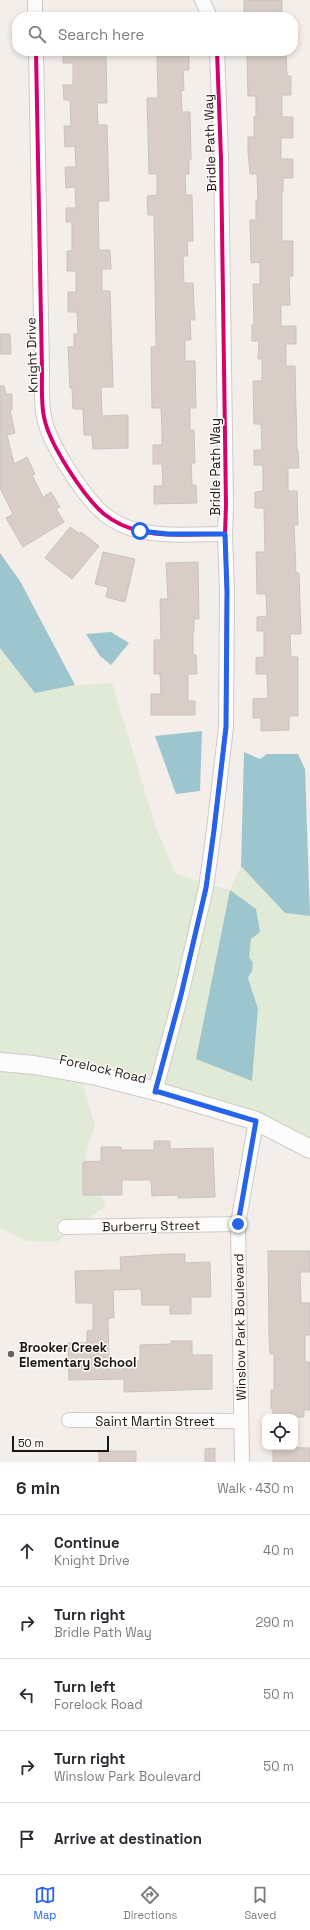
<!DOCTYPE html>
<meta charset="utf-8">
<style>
body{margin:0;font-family:"Space Grotesk",sans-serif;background:#f2f2f3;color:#2b2b33}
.controls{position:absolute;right:12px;bottom:12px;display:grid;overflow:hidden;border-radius:8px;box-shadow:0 2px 6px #0003}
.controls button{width:36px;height:36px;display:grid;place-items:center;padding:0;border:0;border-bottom:1px solid #e1e1e2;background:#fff;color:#2b2b33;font:20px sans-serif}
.scale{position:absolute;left:12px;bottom:10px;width:97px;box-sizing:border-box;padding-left:4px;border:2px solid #1b1714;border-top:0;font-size:11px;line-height:14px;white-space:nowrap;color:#1b1714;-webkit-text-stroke:3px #fffcfa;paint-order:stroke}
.stop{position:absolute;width:12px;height:12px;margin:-9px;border:3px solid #2563eb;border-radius:50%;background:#fff}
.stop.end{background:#2563eb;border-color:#fff;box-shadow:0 1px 4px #0008}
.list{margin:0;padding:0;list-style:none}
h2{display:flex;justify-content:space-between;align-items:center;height:52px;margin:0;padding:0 16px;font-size:17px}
h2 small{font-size:13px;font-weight:400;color:#7c7c81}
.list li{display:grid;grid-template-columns:26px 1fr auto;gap:12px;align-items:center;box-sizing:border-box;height:72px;padding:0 16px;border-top:1px solid #e1e1e2}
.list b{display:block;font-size:15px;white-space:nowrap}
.list p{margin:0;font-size:13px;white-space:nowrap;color:#7c7c81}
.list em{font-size:13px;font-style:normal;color:#7c7c81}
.icon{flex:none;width:22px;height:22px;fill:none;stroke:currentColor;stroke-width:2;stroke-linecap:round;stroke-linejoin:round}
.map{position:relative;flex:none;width:310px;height:1462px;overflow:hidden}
.search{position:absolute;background:#fff;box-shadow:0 2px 6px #0003;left:12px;right:12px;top:12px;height:44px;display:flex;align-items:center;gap:10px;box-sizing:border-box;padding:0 14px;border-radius:16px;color:#7c7c81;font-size:15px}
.sheet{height:412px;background:#fff}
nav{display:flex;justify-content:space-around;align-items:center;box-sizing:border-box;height:56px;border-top:1px solid #e1e1e2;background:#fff;font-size:11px;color:#7c7c81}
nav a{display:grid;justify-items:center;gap:2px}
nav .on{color:#2563eb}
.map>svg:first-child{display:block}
</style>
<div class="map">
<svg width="310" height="1462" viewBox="0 0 310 1462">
<rect width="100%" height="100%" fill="#f4eeea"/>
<g fill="#e0ead7" fill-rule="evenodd">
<path d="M0,648l35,44 40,-7 37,-2 44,145 20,46 24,7 -26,112 -24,90 -150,-28z"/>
<path d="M241,866l44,47 25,3v224l-146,-55 49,-200 17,5zM231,891l20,48 -2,18 3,14 -4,7 10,31 -6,72z"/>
<path d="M0,1070l33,2 49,9 13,45 -10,30 21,50 -19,13 -29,1v15h8l-11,8v-1l-29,-1 -26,-13z"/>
</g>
<g fill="#9dc5cd">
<path d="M0,553l20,28 55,104 -40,8 -35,-45z"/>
<path d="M111,632l18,11 -18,22 -11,-9 -14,-22z"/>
<path d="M202,731l-2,60 -24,3 -21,-58z"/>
<path d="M244,752l16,7 7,-5h31l7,15 5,147 -25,-3 -44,-47z"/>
<path d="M230,890l26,19 4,23 -9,7 -2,18 4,6 -1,8 -4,7 10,31 -6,72 -56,-22z"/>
</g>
<g fill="#d9cec7" stroke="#c8c3c0">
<path d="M244,0h38v12h-9v5h-29z"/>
<path d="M63,51h43l1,52h-10l1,22h9l2,76h-11l1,49h11l1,19h-9v22h8l3,96h-12l1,29 26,-1v33l-35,1 -1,-14h-8l-1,-26h-10l-1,-21h-2l-2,-41h6v-13h4l-1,-22h-9v-20h8v-21h-9v-20h5v-29h-6v-14h10l-1,-21 -9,1 -1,-21h11l-1,-21 -10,1 -1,-21h7l-1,-26h-6l-1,-15h10v-22h-10z"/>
<path d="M258,51h28l1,25h4v19h-9v22h11v21h-12v21h12v19h-10v14h-1v49h11v35h-4l1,29h-9v21h15v18h-10v22h9l2,84h1l1,18h-11v23h9l1,34h-4l2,48h3l2,61h-11l1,23h7v59h-9v14l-28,1v-13h-8v-19l15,-1 -1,-24h-11v-16l8,-1v-26h-7v-14l10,-1 -1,-22h-9l-1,-42h9l-1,-44h-9v-16l8,-1v-26h-9v-15h8l-1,-26h-7l-1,-43h9v-22h-4l1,-18h-7v-16h2l-1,-41h7v-22l-9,1 -1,-43h6v-20h2l-1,-26h-7l-2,-22v-15h6v-20h2v-21h-8l-1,-41h12z"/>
<path d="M157,56h32v14h-6l1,20 -3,1 1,21h8l1,48h-2v14h-4l1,21h6l1,46h-6l1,15h-5l1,27h9l1,22 1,15h-5l1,20h-6v21h10l1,47h-6v22h4l1,33h-4l1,22h4l1,18 -43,1v-18h9l-1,-22h-9v-19h9v-14l-1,-23h-9l-1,-61h5l-2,-132h-6l-1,-19 10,-1v-21h-8l-2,-76h11z"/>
<path d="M0,334h10l1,20h-11z"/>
<path d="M0,386h4l2,8h6v16h-2l5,23 -8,2 7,29 13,-7 8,17 -3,1 11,22 8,-5 9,15 -4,2 8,13 -41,25 -17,-29 7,-4 -13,-26z"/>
<path d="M70,527l10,7 1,-2 18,14 -27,33 -27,-21z"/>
<path d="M103,552l32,7 -10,43 -19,-5 2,-10 -13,-3z"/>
<path d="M198,562l1,57h-5v13h-1v23h3l1,19h-9v27h7v14h-44v-21h10l-1,-20h-6v-34h7l-1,-41h8l-2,-36z"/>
<path d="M154,1141h16v8l43,-1 2,49 -37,1v-3l-26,1 -1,-16h-29v15h-39v-33l18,-1v-14h20v3h33z"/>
<path d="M268,1251h42v21h-10l1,31h9v32h-5v27h5v48h-6v7h-31v-8h-2v-19h3v-36h-4l-1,-17z"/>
<path d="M169,1254h16v9l25,-1 1,35h-20v17h-21v-9h-28l-1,-16 -28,1 1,28h-6l1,43h31v-16l31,-1v-3h21v14h20v34l-88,3v-13l-55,1 -1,-37h19v-12l6,-1v-27h-17l-1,-32 46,-1 -1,-13z"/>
<path d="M273,1447l37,1v14h-37z"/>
<path d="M215,1448v14h-10v-13z"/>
<rect x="99" y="1451" width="37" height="11"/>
</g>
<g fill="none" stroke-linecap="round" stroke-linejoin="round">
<defs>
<g id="minor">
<path d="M35,0v17"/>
<path d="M202,0l8,17"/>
<path d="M36,51l6,321c0,15 -1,31 2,45 5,27 40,80 60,97 10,8 23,14 36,17 27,6 57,3 85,3"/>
<path d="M155,1092l26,-97 25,-107 8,-58 12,-103 1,-135 -2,-58 1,-29 -5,-347 -4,-107"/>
<path d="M65,1227l173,-3"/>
<path d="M69,1420l172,1"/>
<path d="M242,1462l-4,-238 18,-103"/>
</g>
<path id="tertiary" d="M0,1062l34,3 63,11 62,16 97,29 54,28"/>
</defs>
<use href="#minor" stroke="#cfcac6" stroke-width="16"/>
<use href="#tertiary" stroke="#cfcac6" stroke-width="20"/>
<use href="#minor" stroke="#fdfcfc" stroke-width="14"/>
<use href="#tertiary" stroke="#fdfcfc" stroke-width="18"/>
<defs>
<g id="cycleway">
<path d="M36,51l6,321c0,15 -1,31 2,45 5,27 40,80 60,97 10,8 23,14 36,17 27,6 57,3 85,3"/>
<path d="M155,1092l26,-97 25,-107 8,-58 12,-103 1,-135 -2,-58 1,-29 -5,-347 -4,-107"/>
</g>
</defs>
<use href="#cycleway" stroke="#fffcfa" stroke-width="6"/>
<use href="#cycleway" stroke="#d6006c" stroke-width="4"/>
</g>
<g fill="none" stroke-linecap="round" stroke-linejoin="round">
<path stroke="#2563eb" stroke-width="5" d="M140,531l28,3h57l2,58 -1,135 -12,103 -8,58 -25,107 -26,97h4l97,29 -18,103"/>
</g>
<circle fill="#67625f" stroke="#fffcfa" stroke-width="1.5" cx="11" cy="1354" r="4"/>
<g text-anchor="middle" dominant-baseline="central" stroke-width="3" stroke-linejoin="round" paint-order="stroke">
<g font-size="13" fill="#1b1714" stroke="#fffcfa">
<text transform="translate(210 143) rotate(-92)">Bridle Path Way</text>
<text transform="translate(32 355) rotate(-92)">Knight Drive</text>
<text transform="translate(215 467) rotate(-90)">Bridle Path Way</text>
<text transform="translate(103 1069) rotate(13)">Forelock Road</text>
<text transform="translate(151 1226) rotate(-1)">Burberry Street</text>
<text transform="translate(240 1327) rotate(-91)">Winslow Park Boulevard</text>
<text x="155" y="1421">Saint Martin Street</text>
</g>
<g font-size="13" font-weight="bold" fill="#1b1714" stroke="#fffcfa" text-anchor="start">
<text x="19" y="1347">Brooker Creek<tspan x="19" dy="15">Elementary School</tspan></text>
</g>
</g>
</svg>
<div class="controls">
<button><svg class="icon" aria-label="locate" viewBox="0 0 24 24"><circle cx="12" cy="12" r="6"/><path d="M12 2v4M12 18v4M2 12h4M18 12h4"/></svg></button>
</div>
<div class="scale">50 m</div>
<div class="stop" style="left:140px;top:531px"></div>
<div class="stop end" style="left:238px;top:1224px"></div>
<div class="search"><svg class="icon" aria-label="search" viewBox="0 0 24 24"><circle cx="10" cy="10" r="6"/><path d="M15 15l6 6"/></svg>Search here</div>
</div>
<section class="sheet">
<h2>6 min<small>Walk · 430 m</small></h2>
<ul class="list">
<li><svg class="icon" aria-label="ahead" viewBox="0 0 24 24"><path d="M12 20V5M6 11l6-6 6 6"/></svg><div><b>Continue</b><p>Knight Drive</p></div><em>40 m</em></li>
<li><svg class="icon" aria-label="right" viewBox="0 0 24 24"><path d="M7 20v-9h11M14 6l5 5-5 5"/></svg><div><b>Turn right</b><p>Bridle Path Way</p></div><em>290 m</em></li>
<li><svg class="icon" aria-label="left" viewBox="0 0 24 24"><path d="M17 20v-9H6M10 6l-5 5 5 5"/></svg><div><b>Turn left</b><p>Forelock Road</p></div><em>50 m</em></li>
<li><svg class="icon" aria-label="right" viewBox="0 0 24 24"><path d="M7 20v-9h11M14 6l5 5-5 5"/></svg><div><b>Turn right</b><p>Winslow Park Boulevard</p></div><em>50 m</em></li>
<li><svg class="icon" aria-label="arrive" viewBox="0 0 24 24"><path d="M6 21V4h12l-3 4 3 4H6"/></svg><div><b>Arrive at destination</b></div></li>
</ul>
</section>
<nav>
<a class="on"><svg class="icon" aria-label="map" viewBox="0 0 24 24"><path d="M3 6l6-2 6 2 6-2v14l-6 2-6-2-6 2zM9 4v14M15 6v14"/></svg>Map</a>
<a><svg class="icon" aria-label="directions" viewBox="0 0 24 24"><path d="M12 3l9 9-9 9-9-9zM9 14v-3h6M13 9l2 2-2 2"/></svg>Directions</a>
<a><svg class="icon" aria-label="saved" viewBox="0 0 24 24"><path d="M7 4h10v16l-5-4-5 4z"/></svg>Saved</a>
</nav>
